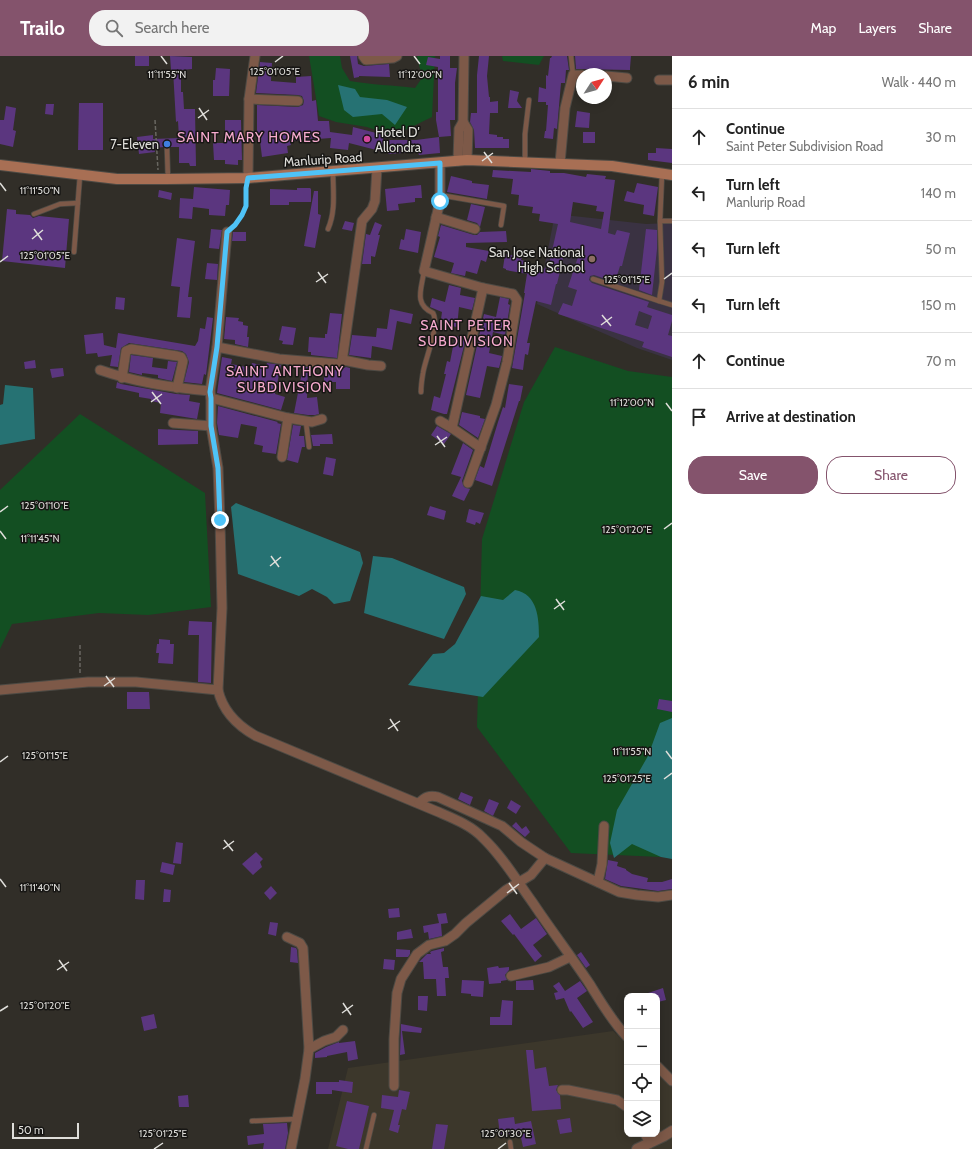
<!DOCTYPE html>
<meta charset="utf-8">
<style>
body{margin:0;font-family:Cabin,sans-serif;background:#f2f2f2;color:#222}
.controls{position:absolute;right:12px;bottom:12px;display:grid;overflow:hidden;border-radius:8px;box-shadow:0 2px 10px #0003}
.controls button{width:36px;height:36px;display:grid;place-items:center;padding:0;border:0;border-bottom:1px solid #e0e0e0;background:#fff;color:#222;font:20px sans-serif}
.compass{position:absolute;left:576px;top:12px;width:36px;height:36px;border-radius:50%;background:#fff;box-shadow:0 2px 10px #0003;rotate:54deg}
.scale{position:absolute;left:12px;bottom:10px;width:67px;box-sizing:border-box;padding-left:4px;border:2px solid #dfdeda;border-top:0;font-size:11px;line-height:14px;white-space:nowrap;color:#dfdeda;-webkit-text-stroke:3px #171614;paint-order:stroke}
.stop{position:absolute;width:12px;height:12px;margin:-9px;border:3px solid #4fc3f7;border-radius:50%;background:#fff}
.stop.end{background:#4fc3f7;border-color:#fff;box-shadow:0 1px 4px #0008}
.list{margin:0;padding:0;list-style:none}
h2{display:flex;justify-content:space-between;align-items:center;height:52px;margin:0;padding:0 16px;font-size:17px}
h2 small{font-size:13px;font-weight:400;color:#767676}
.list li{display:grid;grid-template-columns:26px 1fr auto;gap:12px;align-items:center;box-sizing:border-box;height:56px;padding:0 16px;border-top:1px solid #e0e0e0}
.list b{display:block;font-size:15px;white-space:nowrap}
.list p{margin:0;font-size:13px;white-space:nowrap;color:#767676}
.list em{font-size:13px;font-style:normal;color:#767676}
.actions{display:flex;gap:8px;padding:12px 16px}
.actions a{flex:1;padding:9px 0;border:1px solid #84536c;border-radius:16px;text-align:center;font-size:14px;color:#84536c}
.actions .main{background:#84536c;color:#fff}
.icon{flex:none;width:22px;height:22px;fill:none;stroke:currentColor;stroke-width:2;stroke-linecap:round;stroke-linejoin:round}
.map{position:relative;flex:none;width:672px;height:1093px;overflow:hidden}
header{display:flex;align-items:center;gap:24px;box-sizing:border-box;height:56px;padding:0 20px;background:#84536c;color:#fff}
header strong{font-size:19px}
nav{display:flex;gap:22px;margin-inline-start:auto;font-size:14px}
.search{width:280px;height:36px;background:#f2f2f2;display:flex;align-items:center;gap:10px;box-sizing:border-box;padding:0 14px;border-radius:16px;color:#767676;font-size:15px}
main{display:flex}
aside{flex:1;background:#fff}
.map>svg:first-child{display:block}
</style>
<header>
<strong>Trailo</strong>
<div class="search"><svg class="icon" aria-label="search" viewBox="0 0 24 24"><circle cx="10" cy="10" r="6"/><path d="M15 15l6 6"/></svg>Search here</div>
<nav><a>Map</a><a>Layers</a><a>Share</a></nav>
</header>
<main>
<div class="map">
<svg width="672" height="1093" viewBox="0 0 672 1093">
<rect width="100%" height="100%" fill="#312e28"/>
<path fill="#3c372b" d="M613,975l14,13v90h30v-62l15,14v63h-344l20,-81z"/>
<path fill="#3a3242" d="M555,158l91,10 26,-1v137l-35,-12 -100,-44z"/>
<g fill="#134f22">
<path d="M309,0h31l2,12 8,13c22,4 43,4 65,7l7,-10 -5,-22h18l-3,61 -39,19 -26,-9 -31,-5 -17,-6z"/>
<path d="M502,0h42l-5,9 -36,-4z"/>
<path d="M555,291l73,24 44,6v475l-11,5 -90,-4 -94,-126 5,-188 42,-137z"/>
<path d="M80,358l125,79 6,114 -63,8 -49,-2 -87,11 -12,25v-159z"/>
</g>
<g fill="#267273">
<path d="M338,29l17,4 5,8 27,3 20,7 -12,18 -13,-11 -29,3 -9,-7z"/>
<path d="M5,329l28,3 2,51 -35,6v-40l3,-1z"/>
<path d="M236,447l124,49 3,11 -13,38 -16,3 -7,-7 -15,-8 -13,7 -61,-22 -7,-67z"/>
<path d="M373,500l19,2 72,29 2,7 -22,45 -80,-26z"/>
<path d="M515,534c23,4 24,29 24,47l-56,60 -75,-12 25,-31 11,-1 11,-9 26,-48 22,4z"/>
<path d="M672,662v141l-11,-2 -29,-13 -18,14 -4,-15 7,-33 31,-54 12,-33z"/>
</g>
<g fill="#5b367f" fill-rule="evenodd">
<rect x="135" y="0" width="14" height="10"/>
<path d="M170,0l22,1v12l-11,1v22h2l1,17h11l1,57h-6l-1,-3h-10v-16h-9l-4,-2 -2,2 -10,1 1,4 -16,2 -2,-17 16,-2v4l26,-1 -1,-17 -2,1 -3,-52h-2z"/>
<path d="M350,0h7l1,8 6,2 25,-2 1,13 -31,-1v1l-5,1z"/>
<path d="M440,0h10v12h7l-2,15v37h-5l1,16 -12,1 -3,-17v-8h2v-45l-12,-2 2,-8 12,2z"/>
<path d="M479,0h10l-2,20 2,21h1v5l8,-1v12h-8l-1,21 8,1v2h6v2h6v9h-34l-1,-18 -4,-8 1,-9h6v-38z"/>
<path d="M552,0h15l2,14h-3l-1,13h-4l-4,46 -3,-1 -1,11 -9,-1 1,-7h1l2,-26h-2v-3h-8l1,-15 7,2v-14l2,1 2,-18h1z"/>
<path d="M575,0h56l-1,12v2l-54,-1z"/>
<path d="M260,6l12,1 -1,18 25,2v-6l15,-1 1,25 4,-1 2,21h11l1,11 22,3 1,-8 31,8 -1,5h33l23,-3 1,16 -21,2 -1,-3 -30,2v-1l-39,-10 -1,7 -18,-2 1,-10 -41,3 1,4 -4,1 1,7 -26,4 -3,-24h-2v-28l41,2 5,-2 1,-4 -2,-5 -4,-1 -42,-2z"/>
<path d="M216,12l14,1 -1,27h-16v-16h2z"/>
<path d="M510,34l9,2 -2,9 5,7h-14z"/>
<path d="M79,47h24v47h-25z"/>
<path d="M46,48h8l-1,11 -8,-1z"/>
<path d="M6,50l10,2 -3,22 3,1 -3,16 -13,-3v-24h4z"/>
<path d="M577,55l13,2 -1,15 -14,-1z"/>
<path d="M225,64h16l1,40h-4v5l-13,-1v-4h-11l-1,-17h12z"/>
<rect x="583" y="76" width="12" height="11"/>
<path d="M656,92l16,1v14l-24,-3v-7h8z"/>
<path d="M531,113l19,2v2h14l22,4 1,-3 19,2 -1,3 10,1 -7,53 7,2 2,-5 13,3 -8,33h-2l-5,16 -21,-7 -4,1 -1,4 3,3 57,19 -2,5 25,8v6l-4,14 4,1v21l-30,-10 2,-5 -86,-28 5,-11 9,3 5,-16 -9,-3 11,-33 -14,-4 -8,34h-1l-5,21 -15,-4 -9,42h3l-2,12 -3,-1 -2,16 -11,-2 13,-75h-1l3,-19 -21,-4v-1l-3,-1 2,-14 17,3 -1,3 8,2 -1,4 20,3 10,-45 -19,-3 1,-7 -8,-1 1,-6 -15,-2 1,-10 -8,-1 2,-15 -21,-2 1,-7 38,2zM573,146l24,4 -1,5 8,1 -3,17 -31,-7zM639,255l13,5 -4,13 -13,-4z"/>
<path d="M451,120l21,5v2l17,2 -2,13v1l-40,-7z"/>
<path d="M637,127l21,4 -4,29 -11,-2 1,-9 -20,-4 3,-10 7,2z"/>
<path d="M421,129l1,13h-7v4l-17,2 1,6 -12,1 -2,-22z"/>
<path d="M194,131l36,3 -1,15h-3l-1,11 -16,-1v-6l-16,-2 -1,12 -13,-1 1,-20 13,1z"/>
<path d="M297,132h13l1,1v13h-22v3h-19v-16l27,1z"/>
<path d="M159,134l13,3 -1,7 -13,-3z"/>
<path d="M314,135h4v23l3,1 -6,33 -11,-2z"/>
<path d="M471,148l14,3 -5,20 -3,-4 -10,-3z"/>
<path d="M7,153l9,1v4l14,1 3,3 6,-2 30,3 -4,49 -63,-7z"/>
<path d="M345,165l9,2 -2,8 -10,-2z"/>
<path d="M375,166l7,3 -4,10h2l-5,22 -4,-1v8h-9l4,-30 4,1z"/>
<path d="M441,169l33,10h3l3,-3 26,-1 1,11 -41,1v4l23,4 -3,11 -5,-2 -4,14 -11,-3 -1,5 -14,-3 3,-10 -20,-6 6,-20 -2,-1z"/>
<path d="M211,173l11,1 -3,19 -10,-1z"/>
<path d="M406,173l15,3 -3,21 -19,-4 2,-10 3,1z"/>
<path d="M646,173l11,1v19l-5,46 -13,-5z"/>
<path d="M233,176h13v9h-14z"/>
<path d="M177,182l18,3 -7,56h4l-2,21 -13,-1 3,-30 -9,-1z"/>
<path d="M207,207l11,1 -1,16 -12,-1z"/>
<path d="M449,229l12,3 -1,7 15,3 -3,12 -13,-3 -2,20 -12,-2 1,-5 -5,-1 1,-7 -12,-5 2,-9 13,4z"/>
<path d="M116,241l9,1 -1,12 -9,-1z"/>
<path d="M500,241l9,2 -1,5 2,1 -5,30 -12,-3 -4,21 13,3 -3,12 -12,-2 -7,32 -14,-3 18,-81 12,3z"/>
<path d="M390,253l23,5 -2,10 -14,-3 -5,29 -20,-4 -1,12 -22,-3 3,-20 24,2 1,-9 10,1z"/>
<path d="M330,257l12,1 -5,44 -26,-3v-3h-3l1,-15 16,1v-4h2z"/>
<path d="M207,261l6,1 -7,57 -2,-1 -2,10 -18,-2 5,-20 -3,-8 -4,-3 -53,-8 -8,5 -3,19 -8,-1 2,-11 -14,2 -1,-4 -11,1 -2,-19 19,-2 1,12 12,3 2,-15 77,13 3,-5 2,-13 5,1z"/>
<path d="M226,261l13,1 -1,3 5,1v3l5,1 -1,11h2l-1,10 -13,-3v-4l-11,-1z"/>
<path d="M282,270l14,2 -3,17 -11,-1 1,-3 -4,-1z"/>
<path d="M455,280l11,2 -19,76h-3l-13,-4 3,-14 6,2 6,-24h-2l3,-13 3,1z"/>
<path d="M131,299l22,3 -1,9 15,2 1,-8 9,1 -5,19 -14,-3v-3l-16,-2v2l-13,-3z"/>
<path d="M222,301l10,2 -1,5 20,4 1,-5 14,3 1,-3 14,2 -6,29 10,3 -4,13 -64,-17z"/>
<path d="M35,304l1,8 -11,1 -1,-7z"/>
<path d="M303,311h5l-1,31 10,-1 2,17 -4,1h-7l-14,-2z"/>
<path d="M346,311l4,1v21h-14v-7h-12v-13l15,1z"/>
<path d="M63,312l1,8 -12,2 -2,-9z"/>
<path d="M117,326l4,2 55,10 14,1 -1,6 11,2 -3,16 -37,-6 1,-10 -10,-2v-2l-12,-2v-4l-23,-5z"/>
<path d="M509,328l14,2 -3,15h-1l-27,85 -17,-6 5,-14 4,2 14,-46 5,-15 2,1z"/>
<path d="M218,350l60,16 -1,1 4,1 -5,30 -14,-2 1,-6 -9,-2 3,-17 -16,-3 -3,14 -19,-3 -2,-12z"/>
<path d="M462,356l18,4v2l5,1 -7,19 -19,-13z"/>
<path d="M293,369l8,1 -2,10h5l1,11h-3l-4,16 -11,-3z"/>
<path d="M437,370l14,8 -7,10 -13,-9z"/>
<path d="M158,373l40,2v13l-40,1z"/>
<path d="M332,378l1,10h-13v2h-7l-2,-11z"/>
<path d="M463,387l10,7 -11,31 2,6 6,2 -6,12 -12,-5 9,-19 -10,-3z"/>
<path d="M326,401l10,2 -3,17 -10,-2z"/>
<path d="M430,450l16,5 -2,9 -17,-5z"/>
<path d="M469,453l15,4 -4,11 -4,-2 -1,3 -9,-3z"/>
<path d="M189,565l23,1 -1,61 -13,-1 1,-47h-11z"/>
<path d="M159,583l11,1v4h4l-1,20 -15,-1 1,-10h-3l1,-9h2z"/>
<path d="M127,636h22l1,17h-23z"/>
<path d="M659,643l13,2v11l-15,-3z"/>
<path d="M461,736l12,5 -3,8 -12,-6z"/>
<path d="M489,743l10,4 -6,13 -9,-5z"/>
<path d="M511,744l10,6 -5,8 -9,-6z"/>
<path d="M516,766l6,7 4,-3 4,6 -5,5 -13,-11z"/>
<path d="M176,786l7,1 -2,21 -8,-1z"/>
<path d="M256,796l7,7 -3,3 2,5 -9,8 -11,-11z"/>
<path d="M608,804l10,2 -1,4 9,3v1l6,4 16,4 -1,4h15l10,-3v10l-14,2 -37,-5 -16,-7z"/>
<path d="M162,806l13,3 -2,10 -13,-3z"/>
<path d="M136,824h9l-1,20 -9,-1z"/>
<path d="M271,830l6,7 -7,7 -6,-7z"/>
<path d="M164,833l7,1 -1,12h-7z"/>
<path d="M399,852l1,9 -11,1 -1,-9z"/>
<path d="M446,857l2,10 -7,1 1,12 -13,3 -1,-7 -4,1 -1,-7 16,-3 -2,-9z"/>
<path d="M510,858l11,15 15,-11 11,16 -14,11 9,11 -7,6 -21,-28 -1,1 -12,-14z"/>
<path d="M270,866l8,1 -2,13 -8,-2z"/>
<path d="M411,873l2,9 -16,2v-8z"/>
<path d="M291,891l5,1 1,2 1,13 -8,-1z"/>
<path d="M444,892v3l-3,1 2,15h5l1,11h-4l1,18h-9l-1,-17h-12l-1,-17h-4l8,-8h4l-1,-2 2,-1z"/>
<path d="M396,893l14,1v4l-2,3h-12z"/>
<path d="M581,896l9,13 -4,3 -9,-13z"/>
<path d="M384,903l11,1 -1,10 -11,-1z"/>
<path d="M498,910l1,2 10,-1v3l-4,5 2,5 -6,1v2l-12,1 -2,-16z"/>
<path d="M462,924l22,1 -1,16 -12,-1v-2l-10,-1z"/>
<path d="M533,924l1,10h-18v-9z"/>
<path d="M580,925l7,10 -10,7 16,24 -10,6 -12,-17 -1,1 -6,-14 -8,2 -2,-7 4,-1 -5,-6 6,-4 6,9z"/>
<path d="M663,932l3,12 -8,2 -1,-6h-15v-1z"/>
<path d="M418,940h10l-1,15 -9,-1z"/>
<path d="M502,944l11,1 -1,24h-22v-8h10z"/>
<path d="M154,958l3,14 -13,3 -3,-14z"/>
<path d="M401,968l21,4 -1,5 -19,-2 3,23 -5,1z"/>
<path d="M355,985l3,18 -10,2 -1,-9 -20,4v1l-12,1v-5l11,-6 13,-5v1z"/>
<path d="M526,994h7l2,19 11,-2 3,19 9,-1 -2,5 4,5 1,14 -29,2z"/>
<path d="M339,1024l14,2 -1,11 -20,-3v4h-16v-12h23z"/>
<path d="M399,1034l11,2 -4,18 -4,-1 -4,16h2l-2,8 -9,-3 5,-20 -13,-2 1,-13 16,2z"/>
<path d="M188,1039l1,12h-10l-1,-11z"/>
<path d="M347,1045l22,5 -10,43h-11l-12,-3z"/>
<path d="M514,1061l1,7 16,-3 5,23 -13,3 -3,-14 -20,2 -2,-16z"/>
<path d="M570,1062l2,14 -12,2 -3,-14z"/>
<path d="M287,1067l1,10 -3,16h-22l1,-6 -16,2 -1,-9 17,-2 -1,-10z"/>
<path d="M436,1068l12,1 -4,24h-12z"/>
</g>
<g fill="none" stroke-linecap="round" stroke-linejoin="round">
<defs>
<g id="service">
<path d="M571,0l2,19"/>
<path d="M167,93l1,30"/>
<path d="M525,106v-28l4,-34"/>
<path d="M662,118l-2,47 2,61 -3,19 13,4"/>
<path d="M440,139l64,11 -3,19"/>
<path d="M34,158l26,-10 18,-1"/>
<path d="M660,165h12"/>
<path d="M328,173c8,-18 5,-38 5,-57"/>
<path d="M74,196l6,-77"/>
<path d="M593,223l66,22"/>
<path d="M421,336c0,-7 1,-13 2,-19 2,-14 17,-48 10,-60 -20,-9 -11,-25 -9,-42"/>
<path d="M306,366l3,25"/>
<path d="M252,1065l45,-2"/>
<path d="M510,1086l1,7"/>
<path d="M366,1093l8,-34"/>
</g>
<g id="minor">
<path d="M363,0l3,4 27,-2 4,-2"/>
<path d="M606,20l21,2"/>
<path d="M659,24h13"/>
<path d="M249,43l49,2"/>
<path d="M463,66l5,8 -1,30"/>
<path d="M458,105l1,-32 4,-7 1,-66"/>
<path d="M440,107v38l-16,70 59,17 30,6 4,6 -10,62 -11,43 -28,78"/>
<path d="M560,107l5,-55 8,-33h9"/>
<path d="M248,122l1,-79 6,-43"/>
<path d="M436,161l39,12"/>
<path d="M227,176l-10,115 -7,44 1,7v28l7,42 2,52 2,88 -4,82c5,22 20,36 38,46l180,75c16,7 35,14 47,27 20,19 34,43 50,65 18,27 38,53 56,80 12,19 22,37 38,54"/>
<path d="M217,291l62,12 60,5 3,-2 20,-141 10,-12 3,-8 2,-33"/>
<path d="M343,304l25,5 13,1"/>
<path d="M100,314c35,12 72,18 110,21"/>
<path d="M122,322l4,-27 5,-2 46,7 4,1 2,4 -6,27"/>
<path d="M211,342l77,20 -6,39"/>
<path d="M288,362l24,4 10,-3"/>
<path d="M440,365l12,7"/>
<path d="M173,367l38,3"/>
<path d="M481,392l-29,-20 31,-140"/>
<path d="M0,634l88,-8h48l82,8"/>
<path d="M419,747c6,-6 10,-8 19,-6l64,29 19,16 24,16 74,34 18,3 21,2 14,-2"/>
<path d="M598,826l4,-18 2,-38"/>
<path d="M287,881l13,6 3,5 6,101 -4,30 -14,70"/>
<path d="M511,920l38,-9 21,-10"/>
<path d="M309,993l15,-8 12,-4 7,-7"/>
<path d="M657,1010l15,15"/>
<path d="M394,1030v-47l3,-46 4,-14 16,-25 12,-9 16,-4 10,-7 11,-11 40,-33 25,-15 14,-17"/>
<path d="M562,1034h6l49,10 10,7"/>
<path d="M645,1078l5,9"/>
</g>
<path id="tertiary" d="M637,1093l27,-13 8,-5"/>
<path id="secondary" d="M0,109l117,14h51l80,-1 219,-18 145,6 60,9"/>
</defs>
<use href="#service" stroke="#4d4a44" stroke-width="6"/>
<use href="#minor" stroke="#4d4a44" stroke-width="11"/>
<use href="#tertiary" stroke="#4d4a44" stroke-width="12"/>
<use href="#secondary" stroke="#4d4a44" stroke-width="12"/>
<g stroke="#696761" stroke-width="1.5" stroke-dasharray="4 2" stroke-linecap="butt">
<path d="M155,64l3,50"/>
<path d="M233,171c16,-16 10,-22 13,-41"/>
<path d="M80,589v30"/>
</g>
<use href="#service" stroke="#7d5948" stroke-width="4.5"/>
<use href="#minor" stroke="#7d5948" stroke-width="9"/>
<use href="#tertiary" stroke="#7d5948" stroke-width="10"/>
<use href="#secondary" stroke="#a86f54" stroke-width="10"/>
</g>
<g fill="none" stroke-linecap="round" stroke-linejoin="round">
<path stroke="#4fc3f7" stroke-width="5" d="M220,464l-2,-52 -7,-42v-28l-1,-6 7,-45 10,-115 8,-7 7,-10 4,-9v-18l2,-10 192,-15v38"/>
</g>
<path fill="none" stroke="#dfdeda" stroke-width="1.5" d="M161,0l6,8M414,0l6,8M275,6l8,-6M199,52l8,12M198,62l11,-8M484,96l8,11M482,105l11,-8M0,127l6,8M34,173l8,11M32,183l11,-9M0,206l8,-6M318,216l8,11M664,223l8,-6M316,226l12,-8M602,259l9,11M601,269l11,-8M152,336l9,12M151,346l11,-8M666,347l6,8M437,380l8,11M435,389l12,-8M0,456l8,-6M664,473l8,-6M0,475l6,8M271,500l8,11M270,510l11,-9M556,543l8,11M554,553l11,-8M106,620l8,11M104,630l11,-8M390,663l8,12M388,673l12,-8M666,695l6,8M0,706l8,-6M664,723l8,-6M224,784l9,11M223,793l11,-8M0,823l6,8M509,827l8,11M507,837l12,-9M59,904l8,11M57,914l12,-8M343,947l8,12M0,955l8,-5M342,957l11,-8M154,1093l9,-6M498,1093l8,-6"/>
<circle fill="#d1479c" stroke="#171614" stroke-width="1.5" cx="367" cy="83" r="4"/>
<circle fill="#3f7fe0" stroke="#171614" stroke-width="1.5" cx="167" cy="88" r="4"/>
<circle fill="#8d6e63" stroke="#171614" stroke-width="1.5" cx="592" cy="203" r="4"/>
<g text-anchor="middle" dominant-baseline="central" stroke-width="3" stroke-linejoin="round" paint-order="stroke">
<g font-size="13" fill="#dfdeda" stroke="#171614" text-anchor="end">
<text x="375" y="76" text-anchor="start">Hotel D'<tspan x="375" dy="15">Allondra</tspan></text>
<text x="159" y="88">7-Eleven</text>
<text x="584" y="196">San Jose National<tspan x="584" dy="15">High School</tspan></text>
</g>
<g font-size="13" fill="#dfdeda" stroke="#171614">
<text transform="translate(323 103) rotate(-4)">Manlurip Road</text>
</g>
<g font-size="14" letter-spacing="1" fill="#f7abcf" stroke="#171614">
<text x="249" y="81">SAINT MARY HOMES</text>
<text x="466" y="269">SAINT PETER<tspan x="466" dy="16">SUBDIVISION</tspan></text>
<text x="285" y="315">SAINT ANTHONY<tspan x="285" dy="16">SUBDIVISION</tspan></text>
</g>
</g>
<g font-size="10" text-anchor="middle" fill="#dfdeda" stroke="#171614" stroke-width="3" stroke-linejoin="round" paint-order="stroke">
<text x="275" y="19">125°01'05"E</text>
<text x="167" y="22">11°11'55"N</text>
<text x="420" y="22">11°12'00"N</text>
<text x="40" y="138">11°11'50"N</text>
<text x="45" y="203">125°01'05"E</text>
<text x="627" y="227">125°01'15"E</text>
<text x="632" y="350">11°12'00"N</text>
<text x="45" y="453">125°01'10"E</text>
<text x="627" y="477">125°01'20"E</text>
<text x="40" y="486">11°11'45"N</text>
<text x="632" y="699">11°11'55"N</text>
<text x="45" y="703">125°01'15"E</text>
<text x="627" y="726">125°01'25"E</text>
<text x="40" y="835">11°11'40"N</text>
<text x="45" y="953">125°01'20"E</text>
<text x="163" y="1081">125°01'25"E</text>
<text x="506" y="1081">125°01'30"E</text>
</g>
</svg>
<div class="controls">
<button>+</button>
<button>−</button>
<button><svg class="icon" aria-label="locate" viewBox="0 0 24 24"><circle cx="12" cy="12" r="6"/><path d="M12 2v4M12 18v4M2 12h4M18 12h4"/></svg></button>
<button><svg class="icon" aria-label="layers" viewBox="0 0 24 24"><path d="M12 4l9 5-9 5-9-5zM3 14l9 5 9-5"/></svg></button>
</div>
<svg class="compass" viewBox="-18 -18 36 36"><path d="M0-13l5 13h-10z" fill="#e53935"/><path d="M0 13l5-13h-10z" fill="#767676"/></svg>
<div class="scale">50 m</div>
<div class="stop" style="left:440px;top:145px"></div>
<div class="stop end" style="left:220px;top:464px"></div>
</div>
<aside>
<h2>6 min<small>Walk · 440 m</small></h2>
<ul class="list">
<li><svg class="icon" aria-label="ahead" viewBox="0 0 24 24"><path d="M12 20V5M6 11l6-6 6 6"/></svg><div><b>Continue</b><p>Saint Peter Subdivision Road</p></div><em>30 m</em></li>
<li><svg class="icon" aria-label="left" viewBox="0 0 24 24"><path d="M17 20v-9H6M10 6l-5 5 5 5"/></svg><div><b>Turn left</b><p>Manlurip Road</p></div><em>140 m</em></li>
<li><svg class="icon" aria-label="left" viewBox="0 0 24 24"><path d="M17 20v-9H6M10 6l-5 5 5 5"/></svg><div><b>Turn left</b></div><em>50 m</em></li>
<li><svg class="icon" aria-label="left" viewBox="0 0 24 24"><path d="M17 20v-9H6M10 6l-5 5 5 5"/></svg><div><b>Turn left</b></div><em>150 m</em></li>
<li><svg class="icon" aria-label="ahead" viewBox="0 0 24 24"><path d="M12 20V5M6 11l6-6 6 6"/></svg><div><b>Continue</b></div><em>70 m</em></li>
<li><svg class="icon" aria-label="arrive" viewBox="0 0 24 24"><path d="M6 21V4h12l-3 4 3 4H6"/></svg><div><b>Arrive at destination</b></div></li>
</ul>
<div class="actions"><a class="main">Save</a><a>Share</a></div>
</aside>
</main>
